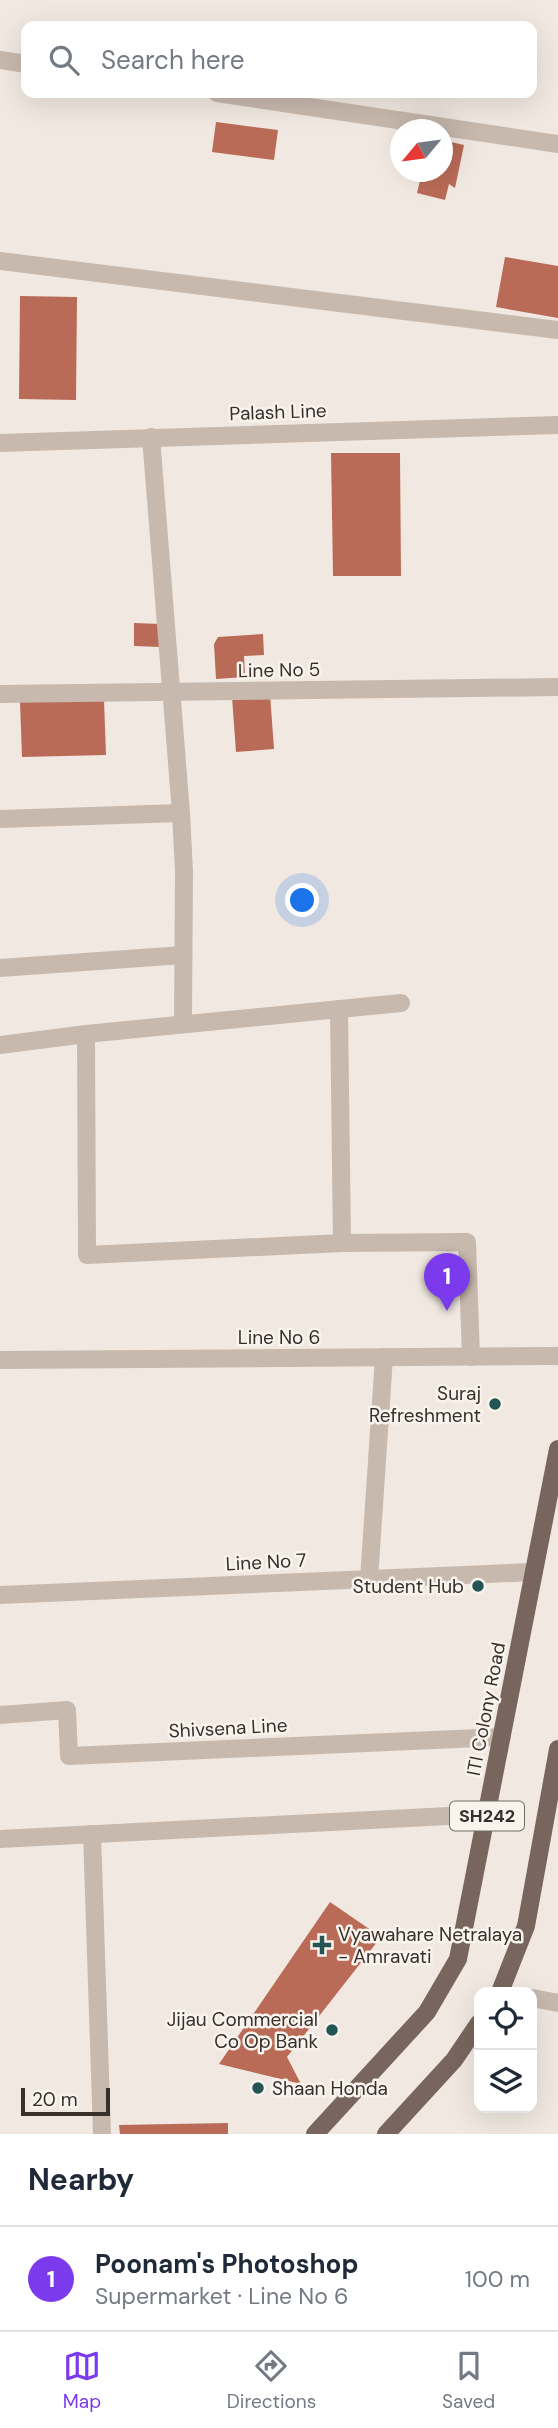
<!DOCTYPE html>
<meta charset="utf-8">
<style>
body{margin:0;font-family:"DM Sans",sans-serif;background:#f6f6f7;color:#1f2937}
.controls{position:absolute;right:21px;bottom:21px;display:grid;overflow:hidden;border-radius:14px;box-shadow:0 7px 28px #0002}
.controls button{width:63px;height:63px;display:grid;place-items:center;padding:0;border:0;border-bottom:2px solid #e0e1e3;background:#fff;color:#1f2937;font:35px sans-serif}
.compass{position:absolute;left:390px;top:119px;width:63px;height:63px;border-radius:50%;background:#fff;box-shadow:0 7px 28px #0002;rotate:241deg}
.scale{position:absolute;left:21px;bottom:18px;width:89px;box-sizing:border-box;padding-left:7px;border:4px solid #382f2b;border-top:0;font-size:19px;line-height:24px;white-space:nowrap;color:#382f2b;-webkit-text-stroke:5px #f9f3ed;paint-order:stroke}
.you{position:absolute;left:303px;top:901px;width:24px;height:24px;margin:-18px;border:5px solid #fff;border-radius:50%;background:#1a73e8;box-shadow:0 0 0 10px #1a73e833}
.badge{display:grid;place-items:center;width:46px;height:46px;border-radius:50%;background:#7c3aed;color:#fff;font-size:23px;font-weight:700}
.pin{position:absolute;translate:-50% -58px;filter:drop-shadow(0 2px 4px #0008)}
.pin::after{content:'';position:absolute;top:37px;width:24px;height:21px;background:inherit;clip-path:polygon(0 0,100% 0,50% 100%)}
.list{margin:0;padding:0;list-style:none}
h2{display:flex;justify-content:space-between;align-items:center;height:91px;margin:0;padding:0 28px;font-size:30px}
h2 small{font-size:23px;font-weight:400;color:#747a83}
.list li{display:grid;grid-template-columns:46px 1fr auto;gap:21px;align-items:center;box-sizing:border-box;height:105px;padding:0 28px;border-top:2px solid #e0e1e3}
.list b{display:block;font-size:26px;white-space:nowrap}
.list p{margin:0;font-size:23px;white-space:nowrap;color:#747a83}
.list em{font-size:23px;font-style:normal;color:#747a83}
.icon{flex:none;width:38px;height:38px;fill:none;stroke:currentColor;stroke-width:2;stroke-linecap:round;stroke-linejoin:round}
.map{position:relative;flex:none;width:558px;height:2134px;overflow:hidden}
.search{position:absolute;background:#fff;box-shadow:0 7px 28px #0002;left:21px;right:21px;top:21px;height:77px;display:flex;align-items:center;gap:18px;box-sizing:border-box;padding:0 24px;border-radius:14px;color:#747a83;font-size:26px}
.sheet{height:196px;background:#fff}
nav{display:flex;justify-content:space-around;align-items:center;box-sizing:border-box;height:98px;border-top:2px solid #e0e1e3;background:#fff;font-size:19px;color:#747a83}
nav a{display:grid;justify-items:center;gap:4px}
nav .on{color:#7c3aed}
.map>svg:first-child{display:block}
</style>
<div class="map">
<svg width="558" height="2134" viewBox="0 0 558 2134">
<rect width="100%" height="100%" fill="#f1e9e1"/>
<g fill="#b96b57">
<path d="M216,122l62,8 -4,30 -62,-8z"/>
<path d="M442,140l22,5 -9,43 -6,-4 -4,16 -28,-7 5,-21h20z"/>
<path d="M505,257l53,9v52l-62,-11z"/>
<path d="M20,296l57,1 -1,103 -57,-1z"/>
<path d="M331,453h69l1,123h-68z"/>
<path d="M134,623l27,1 -1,23 -26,-1z"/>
<path d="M263,634l1,21 -20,1 1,21 -29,2 -2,-35 4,-7z"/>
<path d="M270,694l4,55 -38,3 -4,-55z"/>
<path d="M104,700l2,55 -84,2 -2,-55z"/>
<path d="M330,1902l51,35 -94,120 14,27 -82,-20z"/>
<path d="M228,2123v11h-108l-1,-9z"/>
</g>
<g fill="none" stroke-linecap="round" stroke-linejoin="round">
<g stroke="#c8b9ae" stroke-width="18">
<path d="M0,60l26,4"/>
<path d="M217,93l341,51"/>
<path d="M0,261l558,69"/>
<path d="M151,437l30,376 3,59 -1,152"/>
<path d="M0,443l558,-18"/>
<path d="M0,694l558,-7"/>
<path d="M0,819l181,-6"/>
<path d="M0,968l183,-13"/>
<path d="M339,1009l3,234"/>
<path d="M86,1034l1,221 255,-12 125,-1 4,115"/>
<path d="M0,1045l86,-11 315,-31"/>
<path d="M0,1360l558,-4"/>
<path d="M369,1579l15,-222"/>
<path d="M0,1595l534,-23"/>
<path d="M0,1715l67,-5 2,46 433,-19"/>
<path d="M92,1834l10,300"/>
<path d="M0,1839l487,-25"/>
<path d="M532,1998l26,5"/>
</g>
<g stroke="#78665e" stroke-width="18">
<path d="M500,1992l26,-66 32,-177"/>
<path d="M315,2134l112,-122 31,-53 100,-510"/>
<path d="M386,2134l68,-74 25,-37"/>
</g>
</g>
<g fill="#255455" stroke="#f9f3ed" stroke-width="2.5">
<circle cx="495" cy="1404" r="7"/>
<circle cx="478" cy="1586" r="7"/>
<path d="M318.5 1934.5h7v7h7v7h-7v7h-7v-7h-7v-7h7z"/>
<circle cx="332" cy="2030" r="7"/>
<circle cx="258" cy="2088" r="7"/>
</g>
<g text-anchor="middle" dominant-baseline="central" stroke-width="5" stroke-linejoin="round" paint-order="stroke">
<rect fill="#f9f3ed" stroke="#726a65" stroke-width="2" x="450" y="1801.5" width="74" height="29" rx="5"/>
<g font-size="18" font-weight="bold" fill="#382f2b">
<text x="487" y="1816">SH242</text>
</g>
<g font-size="19" fill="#382f2b" stroke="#f9f3ed">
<text transform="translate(278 412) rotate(-2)">Palash Line</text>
<text transform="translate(279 670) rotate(-1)">Line No 5</text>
<text x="279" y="1337">Line No 6</text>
<text transform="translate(266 1562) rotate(-3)">Line No 7</text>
<text transform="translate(486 1709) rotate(-79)">ITI Colony Road</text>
<text transform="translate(228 1728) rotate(-3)">Shivsena Line</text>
</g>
<g font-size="19" fill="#382f2b" stroke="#f9f3ed" text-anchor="end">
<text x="481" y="1393">Suraj<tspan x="481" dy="22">Refreshment</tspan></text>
<text x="464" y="1586">Student Hub</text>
<text x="338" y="1934" text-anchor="start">Vyawahare Netralaya<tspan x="338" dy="22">- Amravati</tspan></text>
<text x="318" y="2019">Jijau Commercial<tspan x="318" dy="22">Co Op Bank</tspan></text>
<text x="272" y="2088" text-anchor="start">Shaan Honda</text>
</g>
</g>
</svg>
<div class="controls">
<button><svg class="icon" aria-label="locate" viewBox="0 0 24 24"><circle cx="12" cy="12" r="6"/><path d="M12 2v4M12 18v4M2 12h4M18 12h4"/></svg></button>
<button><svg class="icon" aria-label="layers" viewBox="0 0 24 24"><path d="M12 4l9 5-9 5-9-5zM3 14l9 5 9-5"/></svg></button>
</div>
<svg class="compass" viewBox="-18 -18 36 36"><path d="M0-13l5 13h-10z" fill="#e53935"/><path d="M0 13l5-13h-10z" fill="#747a83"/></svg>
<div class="scale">20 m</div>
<div class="you"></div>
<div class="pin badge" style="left:447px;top:1311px">1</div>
<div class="search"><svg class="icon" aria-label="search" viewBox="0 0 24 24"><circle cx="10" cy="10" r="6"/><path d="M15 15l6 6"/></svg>Search here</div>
</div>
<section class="sheet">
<h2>Nearby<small></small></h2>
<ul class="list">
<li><span class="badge">1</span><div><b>Poonam's Photoshop</b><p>Supermarket · Line No 6</p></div><em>100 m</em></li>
</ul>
</section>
<nav>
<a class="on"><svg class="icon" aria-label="map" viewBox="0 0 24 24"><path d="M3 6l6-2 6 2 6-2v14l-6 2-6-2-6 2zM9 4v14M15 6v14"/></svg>Map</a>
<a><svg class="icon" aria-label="directions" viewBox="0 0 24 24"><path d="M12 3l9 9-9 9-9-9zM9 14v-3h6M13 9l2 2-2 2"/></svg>Directions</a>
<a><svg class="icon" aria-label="saved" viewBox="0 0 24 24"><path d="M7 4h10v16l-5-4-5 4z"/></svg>Saved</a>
</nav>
